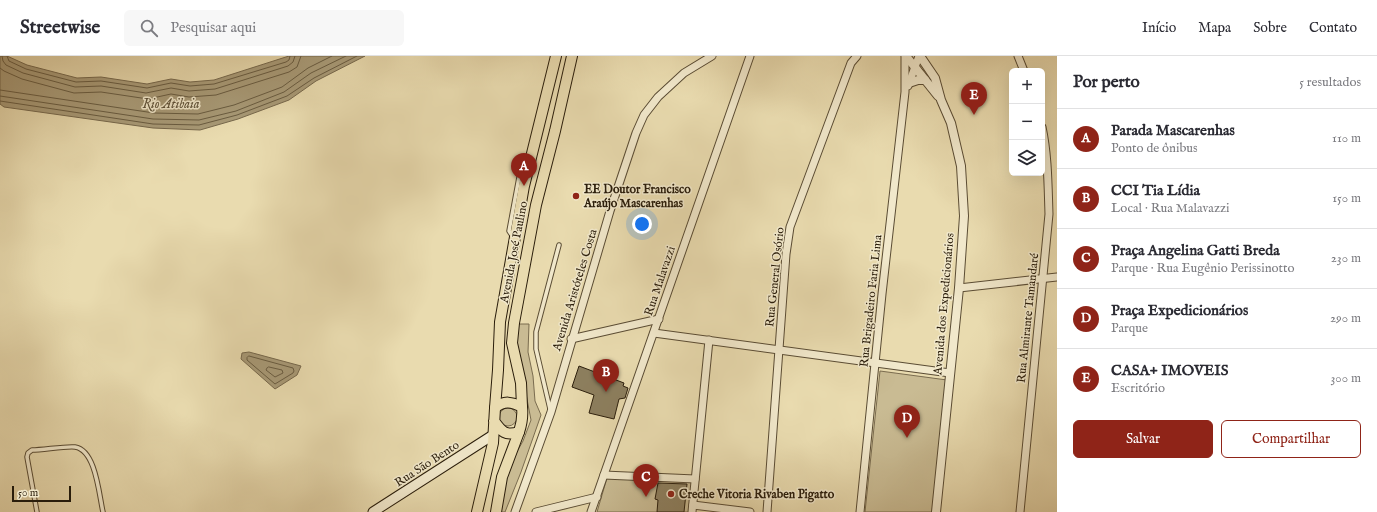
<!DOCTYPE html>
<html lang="pt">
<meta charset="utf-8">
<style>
body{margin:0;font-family:"IM FELL English",serif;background:#f7f7f7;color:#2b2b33}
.controls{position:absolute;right:12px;top:12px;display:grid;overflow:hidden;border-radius:6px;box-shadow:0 4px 16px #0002}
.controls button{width:36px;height:36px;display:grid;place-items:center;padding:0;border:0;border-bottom:1px solid #e1e1e2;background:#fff;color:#2b2b33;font:20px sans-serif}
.scale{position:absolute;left:12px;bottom:10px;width:59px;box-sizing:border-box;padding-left:4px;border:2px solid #2a1d0b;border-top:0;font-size:11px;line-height:14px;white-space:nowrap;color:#2a1d0b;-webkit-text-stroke:3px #f1e8cb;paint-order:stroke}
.you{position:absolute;left:642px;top:168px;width:14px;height:14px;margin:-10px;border:3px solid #fff;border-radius:50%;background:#1a73e8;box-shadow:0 0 0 6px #1a73e833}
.badge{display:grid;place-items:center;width:26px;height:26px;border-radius:50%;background:#8f2418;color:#fff;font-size:13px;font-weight:700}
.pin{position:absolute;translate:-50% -33px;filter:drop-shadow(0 1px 2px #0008)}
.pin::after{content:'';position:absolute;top:21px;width:14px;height:12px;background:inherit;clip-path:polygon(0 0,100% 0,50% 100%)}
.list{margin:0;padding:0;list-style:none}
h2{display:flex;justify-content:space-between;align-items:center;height:52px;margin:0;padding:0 16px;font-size:17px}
h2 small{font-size:13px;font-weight:400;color:#7c7c81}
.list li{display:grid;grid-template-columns:26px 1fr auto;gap:12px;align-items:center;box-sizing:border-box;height:60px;padding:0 16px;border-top:1px solid #e1e1e2}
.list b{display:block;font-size:15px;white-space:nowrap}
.list p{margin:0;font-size:13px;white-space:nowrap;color:#7c7c81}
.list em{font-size:13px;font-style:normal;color:#7c7c81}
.actions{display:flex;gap:8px;padding:12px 16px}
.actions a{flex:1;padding:9px 0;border:1px solid #8f2418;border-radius:6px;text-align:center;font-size:14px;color:#8f2418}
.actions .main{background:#8f2418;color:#fff}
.icon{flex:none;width:22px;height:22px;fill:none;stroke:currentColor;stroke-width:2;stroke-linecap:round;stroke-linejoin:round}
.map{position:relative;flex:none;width:1057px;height:456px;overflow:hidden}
header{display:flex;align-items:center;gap:24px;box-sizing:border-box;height:56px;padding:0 20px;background:#fff;border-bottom:1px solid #e1e1e2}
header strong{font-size:19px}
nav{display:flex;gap:22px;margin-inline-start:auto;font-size:14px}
.search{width:280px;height:36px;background:#f7f7f7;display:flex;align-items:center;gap:10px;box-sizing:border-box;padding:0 14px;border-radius:6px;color:#7c7c81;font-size:15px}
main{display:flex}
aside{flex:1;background:#fff}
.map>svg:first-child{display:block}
</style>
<header>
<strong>Streetwise</strong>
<div class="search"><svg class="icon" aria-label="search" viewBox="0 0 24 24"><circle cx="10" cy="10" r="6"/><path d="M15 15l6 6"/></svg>Pesquisar aqui</div>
<nav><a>Início</a><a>Mapa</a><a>Sobre</a><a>Contato</a></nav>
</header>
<main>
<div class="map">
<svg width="1057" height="456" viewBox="0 0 1057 456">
<rect width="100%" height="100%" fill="#e9dbaf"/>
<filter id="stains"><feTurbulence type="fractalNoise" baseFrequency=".005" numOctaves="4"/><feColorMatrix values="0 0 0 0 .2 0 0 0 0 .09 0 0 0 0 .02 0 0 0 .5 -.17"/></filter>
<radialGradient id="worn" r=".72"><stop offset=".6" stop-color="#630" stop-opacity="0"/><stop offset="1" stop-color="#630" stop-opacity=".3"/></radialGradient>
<g fill="#c9bb93" stroke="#7a6c4f">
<path d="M518,268h11l-1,28 5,24 2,25 6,14 -20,57 -16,40h-11l15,-46 14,-25 8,-21 -15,-78z"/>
<path d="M880,315l67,9 -15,132h-67z"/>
<circle cx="508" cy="361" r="9"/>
<path d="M607,422l84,4 1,1 -2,29h-93z"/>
</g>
<g fill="#a89a77" stroke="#76684c">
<path d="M0,0h7l20,9 50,13 24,-1 46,7 24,-5 19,3 24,-2 75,-24h76l-49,25 -27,19 -51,19 -38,11 -47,-2 -149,-21 -4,-3z"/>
<path d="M249,296l52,14 -4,9 -22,14 -34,-30 1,-6z"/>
</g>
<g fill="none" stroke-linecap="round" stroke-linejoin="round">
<g stroke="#695c41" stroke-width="1">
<path d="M2,0l1,5 3,4 17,8 52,14 26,-1 45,7 25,-5 18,3 26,-2 73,-23 5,-4 2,-6"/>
<path d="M7,0l2,5 17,8 50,13 25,-1 46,7 24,-5 19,3 24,-2 72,-22 3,-2 1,-4"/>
<path d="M0,12l4,3 18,8 52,14 27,-1 47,7 23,-5 18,3 27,-2 73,-23 8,-5 4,-11"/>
<path d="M0,34l154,23 44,1 36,-9 48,-18 26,-19 24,-12"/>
<path d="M0,40l153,23 46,1 37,-9 48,-19 27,-19 35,-17"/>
<path d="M0,45l153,23 46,1 38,-10 50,-19 27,-18 43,-22"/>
<path d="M249,300l44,12 1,3 -1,2 -18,11 -28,-24v-2z"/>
<path d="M269,311l13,3 1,3 -8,4 -9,-7 1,-2z"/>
</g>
</g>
<g fill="#8d8060" stroke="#2a1d0b">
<path d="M579,310l45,17 -1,3 5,2 -3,10 -6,1 -5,20 -25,-6 5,-18 -22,-8z"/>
<path d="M658,427l29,1 -3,28h-27l1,-12 -3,-1z"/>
</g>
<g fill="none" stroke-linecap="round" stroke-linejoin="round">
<defs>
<g id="service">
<path d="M513,181l-4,-6 11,-59 6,-4"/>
<path d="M550,353l-14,-60v-17l23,-87"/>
<path d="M37,456l-10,-55 1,-4 4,-3c11,0 33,-4 43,-3 21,3 24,48 28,65"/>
</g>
<g id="minor">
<path d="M1018,0l6,15"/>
<path d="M908,30l11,-30"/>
<path d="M959,232l98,-11"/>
<path d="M654,277l296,40"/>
<path d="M571,283l88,-20"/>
<path d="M604,419l91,4"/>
<path d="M693,449l57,7"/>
<path d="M515,456l36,-100 59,-201 26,-78 8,-18 14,-18 26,-24 28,-17"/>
<path d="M536,456l61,-15"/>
<path d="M591,456l159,-456"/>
<path d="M692,456l17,-172"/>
<path d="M767,456l19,-258 4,-27 61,-164 6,-7"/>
<path d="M860,456l22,-218 23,-202v-36"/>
<path d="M1020,456l29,-298c-1,-29 -1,-59 -7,-87"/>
</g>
<g id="tertiary">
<path d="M906,0l32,40"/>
<path d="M920,0l15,22 6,22 10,23 10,43 3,50 -5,72 -23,224"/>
<path d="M909,27l9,-3h7"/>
</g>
<path id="secondary" d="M373,456l120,-77"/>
<g id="primary">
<path d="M522,351l-1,-24 -9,-40 2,-20 22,-118 19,-74 17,-75"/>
<path d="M495,352l3,-38 2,-48 24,-136 32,-130"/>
<path d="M477,456l16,-69 2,-35c9,-8 17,-6 27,-1 1,9 0,16 -3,25 -14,4 -17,0 -25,-11"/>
<path d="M496,456l6,-35 17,-45"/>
</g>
</defs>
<use href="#service" stroke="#5a4c34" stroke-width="5.5"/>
<use href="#minor" stroke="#5a4c34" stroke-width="9"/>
<use href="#tertiary" stroke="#5a4c34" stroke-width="10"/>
<use href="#secondary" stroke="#2a1d0b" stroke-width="11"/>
<use href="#primary" stroke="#2a1d0b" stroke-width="12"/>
<use href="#service" stroke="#f1e8cb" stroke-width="3.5"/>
<use href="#minor" stroke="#f1e8cb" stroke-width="7"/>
<use href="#tertiary" stroke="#f1e8cb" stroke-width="8"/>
<use href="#secondary" stroke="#f1e8cb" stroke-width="9"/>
<use href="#primary" stroke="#e9dbaf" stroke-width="10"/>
</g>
<g fill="#8f2418" stroke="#f1e8cb" stroke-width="1.5">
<circle cx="576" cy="140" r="4"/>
<circle cx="671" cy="438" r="4"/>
</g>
<g text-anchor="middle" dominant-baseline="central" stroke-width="3" stroke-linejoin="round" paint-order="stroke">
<g font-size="12" font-weight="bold" fill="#2a1d0b" stroke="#f1e8cb" text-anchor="start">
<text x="584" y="133">EE Doutor Francisco<tspan x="584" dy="14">Araújo Mascarenhas</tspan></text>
<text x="679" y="438">Creche Vitoria Rivaben Pigatto</text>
</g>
<g font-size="12" fill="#2a1d0b" stroke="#f1e8cb">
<text transform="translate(514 196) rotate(-79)">Avenida José Paulino</text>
<text transform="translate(775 221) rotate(-84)">Rua General Osório</text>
<text transform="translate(660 225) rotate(-71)">Rua Malavazzi</text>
<text transform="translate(575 234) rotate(-73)">Avenida Aristóteles Costa</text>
<text transform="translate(871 245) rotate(-84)">Rua Brigadeiro Faria Lima</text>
<text transform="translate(944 248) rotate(-85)">Avenida dos Expedicionários</text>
<text transform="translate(1028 262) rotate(-84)">Rua Almirante Tamandaré</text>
<text transform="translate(427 408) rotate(-33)">Rua São Bento</text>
</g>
<g font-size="13" font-style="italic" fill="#5c4f36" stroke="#f1e8cb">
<text x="171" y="48">Rio Atibaia</text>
</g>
</g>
<rect width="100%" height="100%" filter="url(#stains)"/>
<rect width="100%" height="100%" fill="url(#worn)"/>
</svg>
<div class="controls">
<button>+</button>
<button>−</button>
<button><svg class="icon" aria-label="layers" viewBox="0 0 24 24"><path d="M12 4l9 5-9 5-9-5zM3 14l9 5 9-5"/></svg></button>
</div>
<div class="scale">50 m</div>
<div class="you"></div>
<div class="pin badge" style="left:524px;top:130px">A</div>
<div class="pin badge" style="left:606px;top:336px">B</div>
<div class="pin badge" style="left:646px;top:441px">C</div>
<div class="pin badge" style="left:907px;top:382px">D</div>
<div class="pin badge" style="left:974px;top:59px">E</div>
</div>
<aside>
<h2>Por perto<small>5 resultados</small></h2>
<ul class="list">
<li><span class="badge">A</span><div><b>Parada Mascarenhas</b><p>Ponto de ônibus</p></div><em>110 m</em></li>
<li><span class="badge">B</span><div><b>CCI Tia Lídia</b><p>Local · Rua Malavazzi</p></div><em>150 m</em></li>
<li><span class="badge">C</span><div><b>Praça Angelina Gatti Breda</b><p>Parque · Rua Eugênio Perissinotto</p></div><em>230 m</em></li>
<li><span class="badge">D</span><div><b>Praça Expedicionários</b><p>Parque</p></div><em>290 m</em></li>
<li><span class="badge">E</span><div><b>CASA+ IMOVEIS</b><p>Escritório</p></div><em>300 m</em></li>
</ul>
<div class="actions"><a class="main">Salvar</a><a>Compartilhar</a></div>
</aside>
</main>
